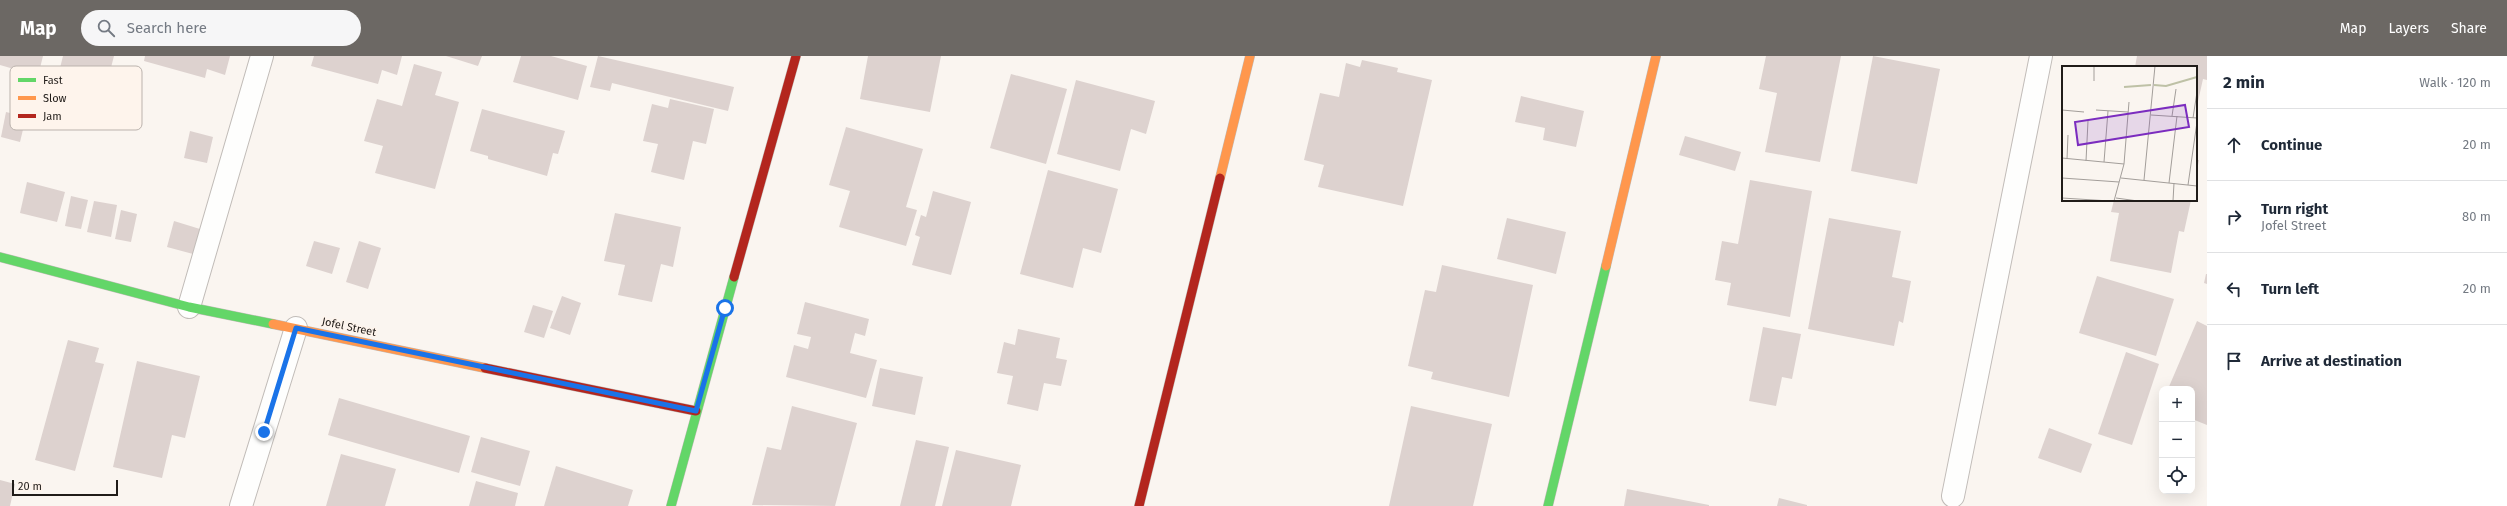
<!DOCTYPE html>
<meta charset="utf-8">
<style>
body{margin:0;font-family:"Fira Sans",sans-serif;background:#f6f6f7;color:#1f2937}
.controls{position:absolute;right:12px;bottom:12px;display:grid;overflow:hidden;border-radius:8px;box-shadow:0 4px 16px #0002}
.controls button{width:36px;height:36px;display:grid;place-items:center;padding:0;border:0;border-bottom:1px solid #e0e1e3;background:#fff;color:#1f2937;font:20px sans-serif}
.scale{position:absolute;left:12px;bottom:10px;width:106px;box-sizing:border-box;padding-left:4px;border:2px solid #201c19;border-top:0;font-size:11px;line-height:14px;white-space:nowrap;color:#201c19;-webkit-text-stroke:3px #fef4ec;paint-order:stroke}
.stop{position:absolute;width:12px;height:12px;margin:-9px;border:3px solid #1a73e8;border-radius:50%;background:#fff}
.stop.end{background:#1a73e8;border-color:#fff;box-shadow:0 1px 4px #0008}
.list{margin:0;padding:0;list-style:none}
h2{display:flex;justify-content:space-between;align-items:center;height:52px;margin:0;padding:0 16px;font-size:17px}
h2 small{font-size:13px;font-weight:400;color:#747a83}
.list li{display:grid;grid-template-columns:26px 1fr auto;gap:12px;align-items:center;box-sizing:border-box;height:72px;padding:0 16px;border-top:1px solid #e0e1e3}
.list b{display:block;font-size:15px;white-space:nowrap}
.list p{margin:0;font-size:13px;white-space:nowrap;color:#747a83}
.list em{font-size:13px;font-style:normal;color:#747a83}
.icon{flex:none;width:22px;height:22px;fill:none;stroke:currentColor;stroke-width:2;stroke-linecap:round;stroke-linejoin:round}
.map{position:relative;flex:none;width:2207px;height:450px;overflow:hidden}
header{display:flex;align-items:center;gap:24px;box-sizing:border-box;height:56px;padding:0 20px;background:#6c6864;color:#fff}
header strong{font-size:19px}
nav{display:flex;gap:22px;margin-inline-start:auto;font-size:14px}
.search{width:280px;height:36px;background:#f6f6f7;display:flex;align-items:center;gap:10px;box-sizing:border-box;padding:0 14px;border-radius:22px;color:#747a83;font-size:15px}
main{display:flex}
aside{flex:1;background:#fff}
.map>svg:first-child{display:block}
</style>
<header>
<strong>Map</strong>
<div class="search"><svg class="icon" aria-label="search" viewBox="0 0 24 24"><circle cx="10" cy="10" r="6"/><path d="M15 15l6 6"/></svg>Search here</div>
<nav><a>Map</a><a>Layers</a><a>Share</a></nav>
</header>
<main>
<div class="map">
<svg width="2207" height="450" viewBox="0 0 2207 450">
<rect width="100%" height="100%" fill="#faf5f0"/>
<g fill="#ddd2cf">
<path d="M0,0h43l-5,20 -38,-11z"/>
<path d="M63,0h51l-6,23 -10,-3 -5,18 -37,-10z"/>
<path d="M145,0h85l-5,19 -18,-6 -2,9 -61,-17z"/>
<path d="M314,0h88l-5,19 -15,-5 -4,14 -67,-18z"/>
<path d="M446,0h36l-4,10z"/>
<path d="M521,0h30l36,10 -9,34 -65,-18z"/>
<path d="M598,0l136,31 -6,24 -116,-28 -2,8 -20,-4z"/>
<path d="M868,0h73l-11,56 -70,-13z"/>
<path d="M1766,0h75l-21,106 -55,-10 12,-59 -18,-4z"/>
<path d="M1873,0l67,13 -23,115 -66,-13z"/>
<path d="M2137,0h70v24l-4,-1 -6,27 -1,-39h-61z"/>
<path d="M1362,4l36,8 -1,4 35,8 -29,126 -85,-19 6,-22 -20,-5 16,-67 19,4 7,-34 14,4z"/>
<path d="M414,8l28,8 -7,23 24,7 -24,87 -60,-16 8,-27 -19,-5 13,-42 25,7z"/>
<path d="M1011,18l56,15 -21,75 -56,-16z"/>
<path d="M1076,24l79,21 -9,33 -15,-5 -11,42 -63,-17z"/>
<path d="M1521,40l63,15 -8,36 -33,-7 2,-12 -30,-6z"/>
<path d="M670,43l44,10 -8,35 -13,-3 -9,39 -33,-8 7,-28 -15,-3 9,-37 16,4z"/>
<path d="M482,53l83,22 -7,23 -5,-1 -6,23 -59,-17v-3l-18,-5z"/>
<path d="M6,56l20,5 -6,25 -19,-5z"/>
<path d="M846,71l77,22 -17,58 11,3 -11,36 -67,-19 11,-36 -21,-6z"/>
<path d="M190,75l23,6 -6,26 -23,-5z"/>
<path d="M1685,80l56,16 -6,19 -56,-16z"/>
<path d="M2196,104h3l-2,11h-1z"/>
<path d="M1048,114l70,19 -17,64 -18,-5 -10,40 -53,-14z"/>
<path d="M1750,124l62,11 -22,126 -63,-12 4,-22 -16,-3 7,-39 16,3z"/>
<path d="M27,126l38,10 -8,30 -37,-9z"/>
<path d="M933,135l38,11 -20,73 -39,-10 8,-28 -5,-2 6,-20 5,2z"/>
<path d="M71,140l17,4 -7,29 -16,-3z"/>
<path d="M2114,144h77l-7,32 -5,-1 -8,42 -61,-12 9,-48 -8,-1z"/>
<path d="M94,145l23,4 -6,32 -24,-5z"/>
<path d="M121,154l16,4 -6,28 -16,-3z"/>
<path d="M615,157l66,14 -8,40 -12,-3 -9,38 -34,-7 7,-30 -21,-4z"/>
<path d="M1507,162l59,14 -10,42 -59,-15z"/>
<path d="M1829,162l72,13 -9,46 19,4 -8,42 -4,-2 -5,25 -86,-17z"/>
<path d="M174,165l26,8 -7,25 -26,-7z"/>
<path d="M314,185l26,7 -8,26 -26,-8z"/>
<path d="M359,185l22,7 -13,41 -22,-7z"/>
<path d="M1442,209l91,20 -24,112 -78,-18 2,-7 -25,-6 17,-76 11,2z"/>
<path d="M2206,218h1v10l-3,-1z"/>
<path d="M2097,220l77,23 -18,57 -77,-23z"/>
<path d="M562,240l19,7 -11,32 -20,-7z"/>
<path d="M805,246l64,17 -4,17 -10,-3 -5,20 27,7 -11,38 -80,-21 8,-32 14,4 3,-12 -14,-3z"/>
<path d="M533,249l20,6 -9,27 -20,-6z"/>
<path d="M2197,265l10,5v99l-15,-6v-30h-24z"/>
<path d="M1763,271l38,7 -9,45 -10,-2 -6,29 -27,-5z"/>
<path d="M1018,273l42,9 -4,20 11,2 -6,26 -17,-3 -6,28 -31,-7 6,-28 -16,-3 7,-31 11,3z"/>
<path d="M68,284l31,8 -4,14 9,2 -29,107 -40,-11z"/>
<path d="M2126,296l33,12 -27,81 -34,-11z"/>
<path d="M137,305l63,15 -15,62 -13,-3 -10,43 -49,-11z"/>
<path d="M880,312l43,9 -8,38 -43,-9z"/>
<path d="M339,342l131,38 -11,37 -131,-38z"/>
<path d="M792,350l65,17 -22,83 -83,-1 15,-58 14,3z"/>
<path d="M1411,350l81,18 -19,82h-84z"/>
<path d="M2049,372l43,16 -11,29 -43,-15z"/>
<path d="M481,381l49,14 -10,35 -49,-14z"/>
<path d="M916,384l33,7 -14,59h-35z"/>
<path d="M956,394l65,15 -10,41h-69z"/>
<path d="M341,398l55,15 -11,37h-59z"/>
<path d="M556,410l77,24 -5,16h-84z"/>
<path d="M0,424l15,4 -5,22h-10z"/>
<path d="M476,425l42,12 -3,13h-46z"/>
<path d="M1627,433l82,16v1h-85z"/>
<path d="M1779,442l28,7v1h-30z"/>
</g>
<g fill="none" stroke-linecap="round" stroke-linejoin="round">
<defs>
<g id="street">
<path d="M189,251l73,-251"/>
<path d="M1953,440l88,-440"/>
<path d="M241,450l55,-178"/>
</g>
<g id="fast">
<path d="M0,201l189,50 84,17"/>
<path d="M671,450l63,-229"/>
<path d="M1548,450l58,-240"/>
</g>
<g id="slow">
<path d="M1220,122l30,-122"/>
<path d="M1606,210l50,-210"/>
<path d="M273,268l212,44"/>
</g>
<g id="jam">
<path d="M734,221l62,-221"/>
<path d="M485,312l211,43"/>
<path d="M1139,450l81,-328"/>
</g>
</defs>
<use href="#street" stroke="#c1bcb8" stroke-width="24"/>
<use href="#fast" stroke="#c1bcb8" stroke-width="10"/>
<use href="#slow" stroke="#c1bcb8" stroke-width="10"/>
<use href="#jam" stroke="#c1bcb8" stroke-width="10"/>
<use href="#street" stroke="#fefefd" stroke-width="22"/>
<use href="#fast" stroke="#63d668" stroke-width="9"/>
<use href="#slow" stroke="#ff974d" stroke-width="9"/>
<use href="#jam" stroke="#b3261e" stroke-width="9"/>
</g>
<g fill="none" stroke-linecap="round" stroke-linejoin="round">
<path stroke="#1a73e8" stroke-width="5" d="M264,376l32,-104 400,83 29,-103"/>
</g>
<g text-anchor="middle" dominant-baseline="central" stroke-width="3" stroke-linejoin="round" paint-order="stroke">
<g font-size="11" fill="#201c19" stroke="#fef4ec">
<text transform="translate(349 271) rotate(12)">Jofel Street</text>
</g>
</g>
<g transform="translate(2062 10)">
<rect width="135" height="135" fill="#faf5f0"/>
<path fill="none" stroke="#bec1a6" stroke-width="2" d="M92,19l12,1 31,-9M62,21l27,-2"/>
<path fill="none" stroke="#a39e9a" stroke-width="1" d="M32,15v-15M0,44l22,2M34,44l32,2M89,49l46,3M110,50l4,-27M131,52l4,-26M0,92l62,6M5,93l1,-24M24,95l2,-40M42,96l4,-51M0,112l57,4M59,112l76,8M82,114l11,-114M107,117l8,-67M126,119l9,-63M0,132l48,3M54,132l22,3M52,135l10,-37 5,-62M111,135l1,-18"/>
<path fill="#7b2cbf" fill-opacity="0.15" stroke="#7b2cbf" stroke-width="2" d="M123,39l4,22 -111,18 -3,-23z"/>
<rect width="135" height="135" fill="none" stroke="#201c19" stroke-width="2"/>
</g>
<rect x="10" y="10" width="132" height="64" rx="6" fill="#fef4ec" stroke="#bbb3ad" stroke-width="1"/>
<rect x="18" y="22" width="18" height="4" fill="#63d668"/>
<rect x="18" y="40" width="18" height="4" fill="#ff974d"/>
<rect x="18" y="58" width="18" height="4" fill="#b3261e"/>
<g font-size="11" fill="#201c19">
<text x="43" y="28">Fast</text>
<text x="43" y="46">Slow</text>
<text x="43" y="64">Jam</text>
</g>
</svg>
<div class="controls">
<button>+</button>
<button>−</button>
<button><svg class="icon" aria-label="locate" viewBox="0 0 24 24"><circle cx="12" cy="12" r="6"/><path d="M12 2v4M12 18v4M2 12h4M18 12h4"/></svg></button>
</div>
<div class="scale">20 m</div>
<div class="stop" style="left:725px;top:252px"></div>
<div class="stop end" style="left:264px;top:376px"></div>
</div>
<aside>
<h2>2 min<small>Walk · 120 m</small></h2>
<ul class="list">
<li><svg class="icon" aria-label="ahead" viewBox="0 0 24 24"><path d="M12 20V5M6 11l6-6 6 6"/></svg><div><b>Continue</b></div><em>20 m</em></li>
<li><svg class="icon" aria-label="right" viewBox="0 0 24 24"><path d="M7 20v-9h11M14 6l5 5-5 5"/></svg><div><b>Turn right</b><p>Jofel Street</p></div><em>80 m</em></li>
<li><svg class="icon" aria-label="left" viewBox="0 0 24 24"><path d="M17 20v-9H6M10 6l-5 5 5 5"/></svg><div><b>Turn left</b></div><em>20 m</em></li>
<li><svg class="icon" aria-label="arrive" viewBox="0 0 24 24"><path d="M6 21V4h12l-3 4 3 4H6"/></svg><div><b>Arrive at destination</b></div></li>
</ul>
</aside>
</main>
